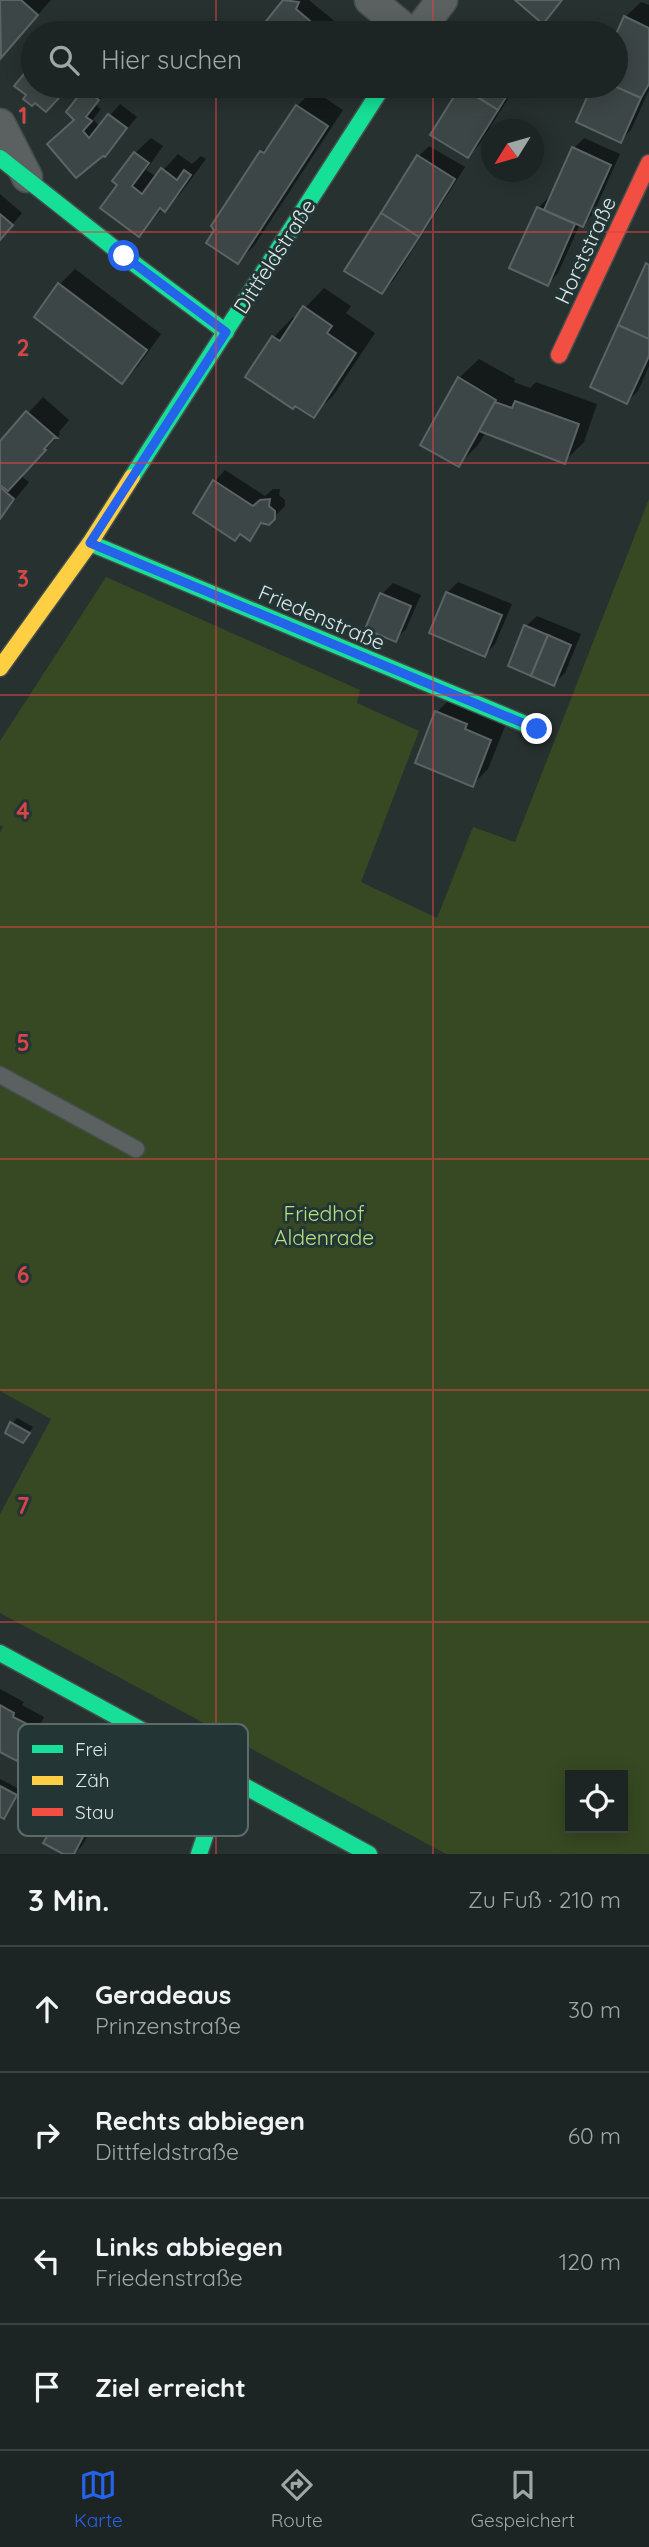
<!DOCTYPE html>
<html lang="de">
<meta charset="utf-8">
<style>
body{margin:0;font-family:Quicksand,sans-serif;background:#252d2c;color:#f1f3f6}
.controls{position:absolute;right:21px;bottom:21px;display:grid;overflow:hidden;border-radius:0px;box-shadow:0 4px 18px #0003}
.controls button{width:63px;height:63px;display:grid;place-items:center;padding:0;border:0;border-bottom:2px solid #3b4241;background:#1d2524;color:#f1f3f6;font:35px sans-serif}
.compass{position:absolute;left:481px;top:119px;width:63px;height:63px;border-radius:50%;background:#1d2524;box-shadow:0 4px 18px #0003;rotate:233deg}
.stop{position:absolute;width:21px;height:21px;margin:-16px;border:5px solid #2563eb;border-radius:50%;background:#fff}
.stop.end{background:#2563eb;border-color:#fff;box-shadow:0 2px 7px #0008}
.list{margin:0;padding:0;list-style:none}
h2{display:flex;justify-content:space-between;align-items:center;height:91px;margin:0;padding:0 28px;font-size:30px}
h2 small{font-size:23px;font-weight:400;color:#a0a5a6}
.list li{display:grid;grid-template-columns:46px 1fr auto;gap:21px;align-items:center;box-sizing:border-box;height:126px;padding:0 28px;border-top:2px solid #3b4241}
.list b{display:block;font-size:26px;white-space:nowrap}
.list p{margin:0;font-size:23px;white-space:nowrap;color:#a0a5a6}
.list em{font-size:23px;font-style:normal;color:#a0a5a6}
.icon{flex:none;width:38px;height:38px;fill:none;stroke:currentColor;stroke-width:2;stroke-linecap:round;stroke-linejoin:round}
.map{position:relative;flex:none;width:649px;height:1854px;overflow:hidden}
.search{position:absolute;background:#1d2524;box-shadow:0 4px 18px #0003;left:21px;right:21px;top:21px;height:77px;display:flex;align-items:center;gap:18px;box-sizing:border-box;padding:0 24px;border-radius:38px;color:#a0a5a6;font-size:26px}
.sheet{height:595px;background:#1d2524}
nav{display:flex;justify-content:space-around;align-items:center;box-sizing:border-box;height:98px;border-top:2px solid #3b4241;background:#1d2524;font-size:19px;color:#a0a5a6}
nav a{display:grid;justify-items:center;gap:4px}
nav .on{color:#2563eb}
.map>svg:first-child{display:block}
</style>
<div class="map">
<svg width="649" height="1854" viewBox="0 0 649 1854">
<rect width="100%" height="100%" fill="#273130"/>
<path fill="#374922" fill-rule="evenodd" d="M649,499v1355h-203l-446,-241v-99l51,-95 -51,-28v-559l3,-5 -3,-2v-84l106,-164 254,113 -3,13 62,28 -58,151 76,36 36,-91 42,15zM570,1775h53v53h-53z"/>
<g fill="#0007">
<path d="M0,0h51l-50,56 -1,-1z"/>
<path d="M286,0h23l40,33h-75l-10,-8z"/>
<path d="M641,2l8,3v85l-18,40 -10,10 -43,-19 16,-35h22v-48l9,-21z"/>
<path d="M90,86h15l4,2 -13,17 5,4 -8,10 7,8 20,-23 17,13 -32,38 -2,-2 -27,23v-56l-7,-8z"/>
<path d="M463,86h53l-37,59 -11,11 -36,-21z"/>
<path d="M313,90l30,20 -89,136 -16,16 24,-110 15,-15 20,-31z"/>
<path d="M151,138l12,8 -17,24 11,7 21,-23 14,10 9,-8 5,3 -26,35 -15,15 -2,-1 -24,27 -19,-51 15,-31z"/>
<path d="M584,138l36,16 -27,60 -11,11 -2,-1 -22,49 -10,11 -10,-76 11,-11 2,1 23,-50z"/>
<path d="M429,146l36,21 -72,114 -11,11 37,-136z"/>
<path d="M0,194l22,19 -22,26z"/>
<path d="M649,263v103l-11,25 -11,11z"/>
<path d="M75,269l86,65 -23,32 -16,16 -62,-98z"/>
<path d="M324,288l27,18 -5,7 29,20 -42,63 -20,19 -65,-39 26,-39 19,-20 4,2 8,-11z"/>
<path d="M479,359l36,20 -1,3 16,6 6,-6 61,22 -13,38 -20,20 -78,-30 -8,13 -20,20 1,-87z"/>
<path d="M43,397l26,23 -10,12 1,2 -39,42 8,6 -29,36v-74z"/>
<path d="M225,470l40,26 8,-7h7l-1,6 6,5v6l-17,17 -4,-1 -14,17 -55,-26 20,-32z"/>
<path d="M458,582l54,22 -17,40 -10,11 -38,-62z"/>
<path d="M393,583l28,12 -15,34 -11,11 -13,-46z"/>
<path d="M537,616l44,18 -16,39 -11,10 -28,-57z"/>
<path d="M453,696l53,28 -18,45 -16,16 -35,-73z"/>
<path d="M17,1418l16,9 -10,14 -11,-17z"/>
<path d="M0,1689l24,13 -2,3 22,12 -16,31 -11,11 -17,-9z"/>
<path d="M0,1779l21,11 -17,27 -4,-2z"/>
<path d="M84,1784l25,14 -27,48 -9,8h-7l7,-60z"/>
</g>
<g fill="#3d4646" stroke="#5b6364" stroke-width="2">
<path d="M0,0h21l17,15 -37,43z"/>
<path d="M283,0l16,2 -3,7 19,16 -7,8h-37l-9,-7z"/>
<path d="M515,0h47l-19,24z"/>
<path d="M624,16l25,12v56l-8,14 -27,-12h2v-52z"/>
<path d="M33,63v23h37l-24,26 -11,-9 -3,3 -9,-7 3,-4 -12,-9z"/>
<path d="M461,86h52l-15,24z"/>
<path d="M592,86h22l27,12 -20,45 -45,-21z"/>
<path d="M460,87l38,23 -30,48 -38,-23z"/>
<path d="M84,89l15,11 -13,17 6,4 -9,10 6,7 19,-24 19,14 -22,29 -2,-1 -27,22 -29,-34 27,-24 -8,-8z"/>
<path d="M296,105l32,21 -90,138 -32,-21 8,-13 -3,-4 49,-75 4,2z"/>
<path d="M572,147l39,18 -28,62 -39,-17z"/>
<path d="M134,152l15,11 -17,23 10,8 19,-26 16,12 7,-10 7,5 -26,37 -5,-4 -21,29 -39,-29 17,-23 -5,-4z"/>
<path d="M417,155l38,24 -36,58 -38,-24z"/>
<path d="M537,207l38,17 -27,62 -39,-18z"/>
<path d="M381,213l38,24 -37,57 -38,-23z"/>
<path d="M0,214l13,11 -13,15z"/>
<path d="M646,263l3,2v74l-31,-14z"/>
<path d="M58,283l89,67 -25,34 -88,-67z"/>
<path d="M303,306l29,20 -5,7 29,20 -42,65 -19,-12 -2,3 -48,-32 27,-41 8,5z"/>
<path d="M618,325l31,14v17l-22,48 -37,-17z"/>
<path d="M458,377l38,23 -37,67 -39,-22z"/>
<path d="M515,401l64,23 -14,40 -86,-33 16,-29 17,6z"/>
<path d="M26,411l31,27h-3l-10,11 2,1 -38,41 -8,-6v-44z"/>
<path d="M213,480l40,26 7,-6 10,-1 -1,7 6,5v8l-6,6 -8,-2 -11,18 -10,-7 -5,7 -42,-28z"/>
<path d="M0,487l14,12 -14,20z"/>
<path d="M446,592l56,23 -17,42 -56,-24z"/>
<path d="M380,593l31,13 -15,36 -31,-13z"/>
<path d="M524,625l24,10 -17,41 -23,-10z"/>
<path d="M548,635l23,10 -17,41 -23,-10z"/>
<path d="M435,711l32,13 -2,5 26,11 -18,47 -58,-24z"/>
<path d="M10,1422l20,11 -7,10 -18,-10z"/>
<path d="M0,1705l14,8 -1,4 22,11 -18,33 -17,-9z"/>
<path d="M0,1786l17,9 -13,24 -4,-2z"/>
<path d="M58,1818l27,15 -11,21h-11l-20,-11z"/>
</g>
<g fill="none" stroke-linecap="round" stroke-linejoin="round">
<defs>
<path id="lane" d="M0,1075l136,74"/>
<g id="street">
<path d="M370,0l40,33"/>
<path d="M417,33l25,-33"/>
<path d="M0,124l27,53"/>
</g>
<g id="fast">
<path d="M0,158l124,98 102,76"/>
<path d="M132,477l251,-391"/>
<path d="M90,543l447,186"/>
<path d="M0,1653l369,201"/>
<path d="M199,1854l26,-78"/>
</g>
<path id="slow" d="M0,668l90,-125 42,-66"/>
<path id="jam" d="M559,355l90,-192"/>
</defs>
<use href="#lane" stroke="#464f4d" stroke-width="19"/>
<use href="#street" stroke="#464f4d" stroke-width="33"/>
<use href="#fast" stroke="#464f4d" stroke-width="19"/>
<use href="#slow" stroke="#464f4d" stroke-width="19"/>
<use href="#jam" stroke="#464f4d" stroke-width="19"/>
<use href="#lane" stroke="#5b6161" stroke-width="16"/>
<use href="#street" stroke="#5b6161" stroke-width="30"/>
<use href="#fast" stroke="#16e098" stroke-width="16"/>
<use href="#slow" stroke="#ffcf43" stroke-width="16"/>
<use href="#jam" stroke="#f24e42" stroke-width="16"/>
</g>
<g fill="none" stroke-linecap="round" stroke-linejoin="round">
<path stroke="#2563eb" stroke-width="9" d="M124,256l102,76 -136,211 447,186"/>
</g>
<path fill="none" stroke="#d74545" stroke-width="2" stroke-opacity="0.55" d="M216,0v33M433,0v33M216,86v1768M433,86v1768M0,232h649M0,463h649M0,695h649M0,927h649M0,1159h649M0,1390h649M0,1622h649"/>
<g text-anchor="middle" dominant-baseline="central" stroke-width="6" stroke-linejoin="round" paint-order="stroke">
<g font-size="21" fill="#dee9e7" stroke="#233534">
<text transform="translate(585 250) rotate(-65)">Horststraße</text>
<text transform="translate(274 256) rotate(-57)">Dittfeldstraße</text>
<text transform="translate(322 617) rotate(23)">Friedenstraße</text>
</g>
<g font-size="21" fill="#b5e27e" stroke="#233534">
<text x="324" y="1213">Friedhof<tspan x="324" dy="24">Aldenrade</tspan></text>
</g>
</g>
<rect x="18" y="1724" width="230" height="112" rx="10" fill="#233534" stroke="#5b6b6a" stroke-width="2"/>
<rect x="32" y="1745" width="31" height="8" fill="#16e098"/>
<rect x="32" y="1776" width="31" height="9" fill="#ffcf43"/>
<rect x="32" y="1808" width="31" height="8" fill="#f24e42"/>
<g font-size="19" fill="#dee9e7">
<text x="75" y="1756">Frei</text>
<text x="75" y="1787">Zäh</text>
<text x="75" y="1819">Stau</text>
</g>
<g font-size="23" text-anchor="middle" font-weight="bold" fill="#d74545" stroke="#233534" stroke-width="6" stroke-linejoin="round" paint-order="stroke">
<text x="23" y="124">1</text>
<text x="23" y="356">2</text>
<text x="23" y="587">3</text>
<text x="23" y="819">4</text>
<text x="23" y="1051">5</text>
<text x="23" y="1283">6</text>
<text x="23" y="1514">7</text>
</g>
</svg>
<div class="controls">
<button><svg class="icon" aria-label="locate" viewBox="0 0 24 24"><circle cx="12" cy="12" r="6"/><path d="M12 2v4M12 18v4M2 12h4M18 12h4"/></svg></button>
</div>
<svg class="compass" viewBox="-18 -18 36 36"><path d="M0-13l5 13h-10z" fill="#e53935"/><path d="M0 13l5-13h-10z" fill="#a0a5a6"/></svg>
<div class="stop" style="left:124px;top:256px"></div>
<div class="stop end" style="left:537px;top:729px"></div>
<div class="search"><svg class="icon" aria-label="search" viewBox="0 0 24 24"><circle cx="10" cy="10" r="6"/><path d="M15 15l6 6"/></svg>Hier suchen</div>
</div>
<section class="sheet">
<h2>3 Min.<small>Zu Fuß · 210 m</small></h2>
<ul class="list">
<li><svg class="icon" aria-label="ahead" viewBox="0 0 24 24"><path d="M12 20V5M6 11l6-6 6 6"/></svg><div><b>Geradeaus</b><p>Prinzenstraße</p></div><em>30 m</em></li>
<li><svg class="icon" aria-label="right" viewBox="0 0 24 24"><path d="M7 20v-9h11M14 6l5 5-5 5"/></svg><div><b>Rechts abbiegen</b><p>Dittfeldstraße</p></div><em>60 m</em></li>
<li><svg class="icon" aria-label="left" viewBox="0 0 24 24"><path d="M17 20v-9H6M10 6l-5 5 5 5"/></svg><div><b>Links abbiegen</b><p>Friedenstraße</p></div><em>120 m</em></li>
<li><svg class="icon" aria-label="arrive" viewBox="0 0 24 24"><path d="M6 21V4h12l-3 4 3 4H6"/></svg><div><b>Ziel erreicht</b></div></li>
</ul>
</section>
<nav>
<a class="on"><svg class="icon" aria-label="map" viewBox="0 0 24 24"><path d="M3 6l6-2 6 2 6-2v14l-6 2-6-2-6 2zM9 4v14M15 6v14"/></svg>Karte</a>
<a><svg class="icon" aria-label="directions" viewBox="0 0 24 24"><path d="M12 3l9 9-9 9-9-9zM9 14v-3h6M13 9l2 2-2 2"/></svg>Route</a>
<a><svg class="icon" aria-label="saved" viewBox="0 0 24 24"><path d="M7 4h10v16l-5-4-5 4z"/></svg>Gespeichert</a>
</nav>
